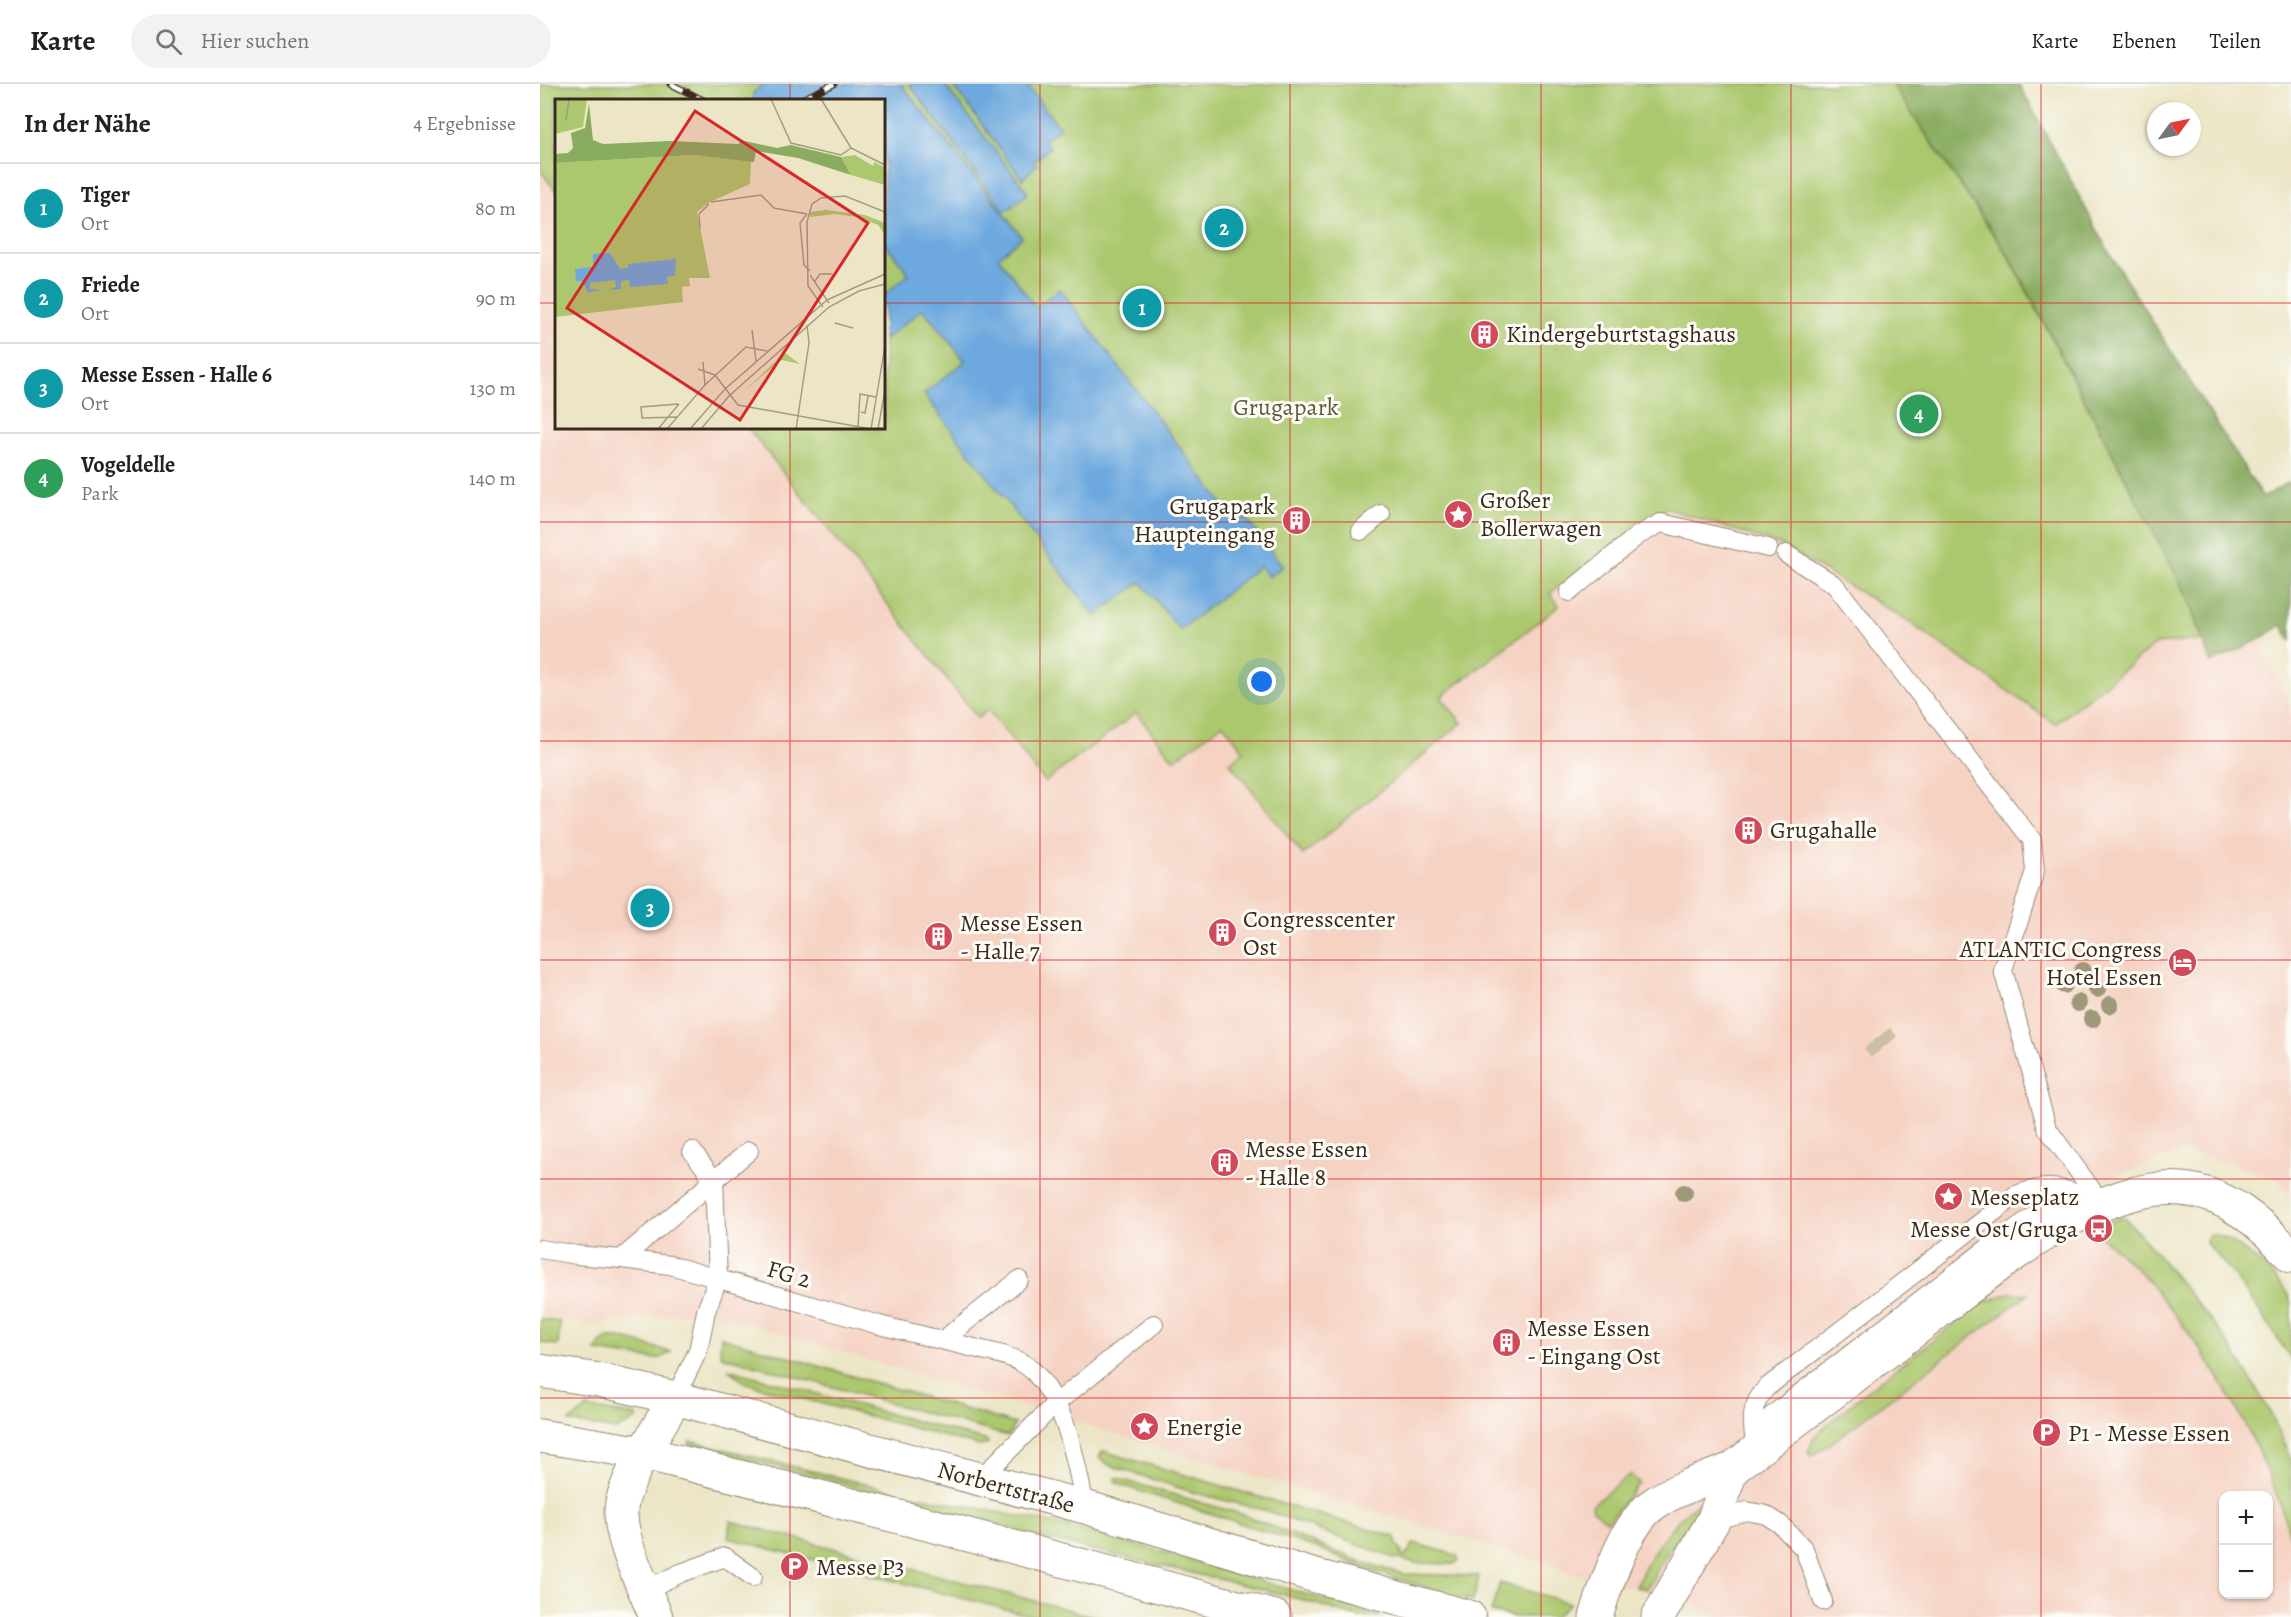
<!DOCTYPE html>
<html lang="de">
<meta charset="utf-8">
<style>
body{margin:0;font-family:Alegreya,serif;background:#f2f2f2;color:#222}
.controls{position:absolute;right:18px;bottom:18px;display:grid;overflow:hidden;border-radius:12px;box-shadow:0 2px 4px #0004}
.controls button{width:54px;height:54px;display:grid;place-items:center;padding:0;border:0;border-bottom:2px solid #e0e0e0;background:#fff;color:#222;font:30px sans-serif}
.compass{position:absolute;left:1607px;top:18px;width:54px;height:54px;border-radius:50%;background:#fff;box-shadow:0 2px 4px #0004;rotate:57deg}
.you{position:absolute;left:722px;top:598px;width:21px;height:21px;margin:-15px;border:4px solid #fff;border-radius:50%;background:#1a73e8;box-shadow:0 0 0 9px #1a73e833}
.badge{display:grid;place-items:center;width:39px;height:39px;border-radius:50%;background:#0b8043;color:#fff;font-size:20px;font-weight:700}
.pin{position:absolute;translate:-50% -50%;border:3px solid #fff;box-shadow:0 2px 6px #0006}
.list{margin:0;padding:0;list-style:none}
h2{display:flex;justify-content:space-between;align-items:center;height:78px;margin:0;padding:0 24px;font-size:26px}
h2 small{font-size:20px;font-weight:400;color:#767676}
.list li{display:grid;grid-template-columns:39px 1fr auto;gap:18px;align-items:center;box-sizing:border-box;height:90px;padding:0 24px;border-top:2px solid #e0e0e0}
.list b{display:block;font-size:22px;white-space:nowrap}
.list p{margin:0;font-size:20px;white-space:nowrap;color:#767676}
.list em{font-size:20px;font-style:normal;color:#767676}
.icon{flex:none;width:33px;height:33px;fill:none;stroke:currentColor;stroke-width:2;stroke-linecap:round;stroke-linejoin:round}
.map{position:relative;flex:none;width:1751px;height:1533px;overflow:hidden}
header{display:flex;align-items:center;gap:36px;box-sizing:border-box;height:84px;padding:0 30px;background:#fff;border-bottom:2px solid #e0e0e0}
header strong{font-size:28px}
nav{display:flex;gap:33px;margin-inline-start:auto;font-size:21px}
.search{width:420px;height:54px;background:#f2f2f2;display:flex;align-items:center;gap:15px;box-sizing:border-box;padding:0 21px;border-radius:33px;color:#767676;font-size:22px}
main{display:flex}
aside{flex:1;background:#fff}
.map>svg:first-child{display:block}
</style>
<header>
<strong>Karte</strong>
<div class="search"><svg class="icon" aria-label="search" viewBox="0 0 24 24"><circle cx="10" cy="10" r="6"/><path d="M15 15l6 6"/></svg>Hier suchen</div>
<nav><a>Karte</a><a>Ebenen</a><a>Teilen</a></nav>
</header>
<main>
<aside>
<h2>In der Nähe<small>4 Ergebnisse</small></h2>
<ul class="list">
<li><span class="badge" style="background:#0f9aa8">1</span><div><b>Tiger</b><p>Ort</p></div><em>80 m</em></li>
<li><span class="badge" style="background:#0f9aa8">2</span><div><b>Friede</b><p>Ort</p></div><em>90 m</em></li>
<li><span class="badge" style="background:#0f9aa8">3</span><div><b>Messe Essen - Halle 6</b><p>Ort</p></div><em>130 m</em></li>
<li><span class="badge" style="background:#2e9e5b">4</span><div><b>Vogeldelle</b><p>Park</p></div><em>140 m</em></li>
</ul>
</aside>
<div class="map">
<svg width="1751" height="1533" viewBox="0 0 1751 1533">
<rect width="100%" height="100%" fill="#fdfcf7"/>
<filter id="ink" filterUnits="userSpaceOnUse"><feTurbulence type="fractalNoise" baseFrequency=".0167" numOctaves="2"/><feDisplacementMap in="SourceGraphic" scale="12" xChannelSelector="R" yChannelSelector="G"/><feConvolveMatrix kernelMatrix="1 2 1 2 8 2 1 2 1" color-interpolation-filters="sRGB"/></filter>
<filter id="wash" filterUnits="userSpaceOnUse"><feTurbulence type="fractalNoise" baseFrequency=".008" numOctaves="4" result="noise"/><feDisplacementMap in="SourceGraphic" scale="24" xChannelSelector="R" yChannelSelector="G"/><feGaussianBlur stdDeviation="1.35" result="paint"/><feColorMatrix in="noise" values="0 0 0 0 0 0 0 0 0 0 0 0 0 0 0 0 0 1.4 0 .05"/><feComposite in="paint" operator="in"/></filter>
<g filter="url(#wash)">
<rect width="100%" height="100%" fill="#ece6c7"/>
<path fill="#f5d2c2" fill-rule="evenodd" d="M0,86l16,21v237h192l230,290 10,-8 57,72 91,-69 87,11 22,28 -15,11 232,-40 -21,-26 117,-91 -9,-13 117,-85 115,37 122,73 152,106 101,-80 46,-4 9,23 48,-23 32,67v490l-14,-18 -95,-29 -100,40 12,40 54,52 21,25 48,69 27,47 29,65 18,51v78h-572l-29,-15 -128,-31 -3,-4 -853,-256 -119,14 -47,-10zM1684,1412h44v98h-44z"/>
<g fill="#acc86e" stroke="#747946" stroke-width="1.5">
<path d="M0,0h1352l118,175 177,337 15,44 -46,4 -101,80 -152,-106 -122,-73 -115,-37 -116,85 9,13 -118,91 21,26 -159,132 -73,-92 14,-12 -21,-27 -49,36 -38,-47 -91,69 -57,-72 -10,8 -230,-290h136v-328h-328v91l-16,-21z"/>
<path d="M1584,1133l34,38 63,78 21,31 29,50 20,43v82c-26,-92 -77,-179 -138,-252 -17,-21 -39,-39 -59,-57l1,-4z"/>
<path d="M1671,1150c21,1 77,49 80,69 0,18 0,39 0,57 -25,-41 -52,-82 -85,-117l1,-6z"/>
<path d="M1469,1209l19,1 -190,144 -26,18 -4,-3 6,-16 55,-48 113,-86z"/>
<path d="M0,1235l20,3 -2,23 -18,-2z"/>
<path d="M181,1253l294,87 -7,12 -286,-80 -2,-4z"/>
<path d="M68,1254h12l51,14 -10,6 -8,1 -57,-8 4,-8z"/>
<path d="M188,1285l256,71 4,2 -2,3 -6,1 -217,-58 -19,-6z"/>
<path d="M47,1324l50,8v3l-21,11 -47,-8z"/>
<path d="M150,1357l216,53 147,29 110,29 221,65h-26l-72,-22 -248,-58 -210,-57 -135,-34 -4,-1z"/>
<path d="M563,1367l293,86v6l6,9 -2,2 5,3 9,-14 42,12 3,5 -5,4 -38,-1 -22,-5 -127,-47 -75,-19 -83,-27 -10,-8z"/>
<path d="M1090,1390l9,9 -31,39 -15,-12 -1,-5z"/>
<path d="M576,1394l125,36 128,51 35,9 75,2 -6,25 -108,-32 -48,-21 -193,-62 -9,-4z"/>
<path d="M1159,1418l3,1 -1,3 -31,43 -23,40 -11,-2c13,-33 35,-64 63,-85z"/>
<path d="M190,1437l366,96h-60l-308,-79z"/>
<path d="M960,1499l70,20 -15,14h-40l-24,-5z"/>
</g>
<path fill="#89ac61" stroke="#626b40" stroke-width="1.5" d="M1352,0h127l91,170 153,244 25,-16 3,8v152l-9,-17 -24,15 -47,23 -24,-67 -176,-337z"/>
<g fill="#6da9de" stroke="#546a7e" stroke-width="1.5">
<path d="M224,0h137l121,153 -24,20 38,50 24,-18 177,234 8,-6 38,49 -14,11 -9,-11 -80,64 -39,-48 -46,34 -171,-222 41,-33 -42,-52 -39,31v-45l25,-21 -25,-32v-142h-130l-1,-7z"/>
<path d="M369,0h35l84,109 -23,19z"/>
<path d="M412,0h74l34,44 -16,12 6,8 -16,13 3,4 -15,14z"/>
</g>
</g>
<g filter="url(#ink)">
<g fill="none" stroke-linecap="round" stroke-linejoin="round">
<path stroke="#c9c0a5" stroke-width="33" stroke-dasharray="33 16" stroke-linecap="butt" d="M1337,954l7,9"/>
<defs>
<g id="lane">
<path d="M821,447l20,-17"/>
<path d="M1246,470l49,31 197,255 3,31 -32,99 44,158 55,76"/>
<path d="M1029,508l68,-56 24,-13 107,25"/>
<path d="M0,1165l37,6 44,4 128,-108"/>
<path d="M81,1175l49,6 209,60 124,30c11,4 23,8 32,18 33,36 41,88 50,134"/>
<path d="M403,1256l76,-60"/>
<path d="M135,1314l23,-47 8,-40 12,-32 -4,-99 -22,-29"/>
<path d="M1214,1347l32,-27 203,-157 81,-56"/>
<path d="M1216,1367c-3,-26 -9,-41 10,-63l250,-193c36,-14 53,-5 86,9"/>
<path d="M439,1396l76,-76 99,-80"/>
<path d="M1173,1437l34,-10 19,4 14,9 24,25 19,52"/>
<path d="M105,1506l36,-17 44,-16 28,20"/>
</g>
<g id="street">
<path d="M116,1533c-11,-28 -36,-75 -35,-106 1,-30 39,-85 54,-113"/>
<path d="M1056,1533c10,-33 30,-95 59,-114 23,-15 52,-24 77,-34 57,-43 114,-86 170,-129 70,-53 187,-159 279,-151 46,4 80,34 110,67"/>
<path d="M1118,1533l55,-96 19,-52"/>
</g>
<g id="secondary">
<path d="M0,1287l59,9 76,18 410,109 227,68 157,42"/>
<path d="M0,1352l104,17 291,73 340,91"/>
</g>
</defs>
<use href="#lane" stroke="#948872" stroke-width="20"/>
<use href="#street" stroke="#948872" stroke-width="35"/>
<use href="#secondary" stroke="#948872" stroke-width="35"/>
<use href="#lane" stroke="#fff" stroke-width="18"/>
<use href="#street" stroke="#fff" stroke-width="33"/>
<use href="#secondary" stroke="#fff" stroke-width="33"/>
<defs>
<g id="rail">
<path d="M131,0l32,16"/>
<path d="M260,16l34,-16"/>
</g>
</defs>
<use href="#rail" stroke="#3b2a1e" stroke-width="7"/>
<use href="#rail" stroke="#fdfcf7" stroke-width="4.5" stroke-dasharray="14" stroke-linecap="butt"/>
</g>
<g fill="#9d9877">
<circle cx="1543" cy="887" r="9"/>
<circle cx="1524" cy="901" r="9"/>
<circle cx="1557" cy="905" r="9"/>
<circle cx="1538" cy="919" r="9"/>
<circle cx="1570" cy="921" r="9"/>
<circle cx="1552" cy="935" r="9"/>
<circle cx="1144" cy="1109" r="9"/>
</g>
</g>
<path fill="none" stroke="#d62828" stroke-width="1.5" stroke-opacity="0.55" d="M250,0v16M500,0v1533M750,0v1533M1001,0v1533M1251,0v1533M1501,0v1533M0,219h16M344,219h1407M250,344v1189M0,438h1751M0,657h1751M0,876h1751M0,1095h1751M0,1314h1751"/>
<defs>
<symbol id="building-disc" viewBox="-11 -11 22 22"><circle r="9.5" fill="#d1495b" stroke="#fdfcf7"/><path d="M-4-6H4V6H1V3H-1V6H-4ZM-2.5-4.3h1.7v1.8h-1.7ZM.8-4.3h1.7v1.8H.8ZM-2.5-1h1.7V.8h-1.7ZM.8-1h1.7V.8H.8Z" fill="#fff"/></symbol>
<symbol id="sight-disc" viewBox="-11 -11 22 22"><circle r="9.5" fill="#d1495b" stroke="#fdfcf7"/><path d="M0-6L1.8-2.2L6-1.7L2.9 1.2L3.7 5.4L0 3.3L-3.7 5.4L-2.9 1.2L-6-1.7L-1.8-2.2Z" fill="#fff"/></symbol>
<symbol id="hotel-disc" viewBox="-11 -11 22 22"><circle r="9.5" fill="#d1495b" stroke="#fdfcf7"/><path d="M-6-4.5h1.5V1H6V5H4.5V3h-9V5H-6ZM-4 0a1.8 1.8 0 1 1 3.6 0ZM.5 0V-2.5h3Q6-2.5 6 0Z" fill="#fff"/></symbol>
<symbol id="bus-disc" viewBox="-11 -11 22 22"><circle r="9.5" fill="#d1495b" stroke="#fdfcf7"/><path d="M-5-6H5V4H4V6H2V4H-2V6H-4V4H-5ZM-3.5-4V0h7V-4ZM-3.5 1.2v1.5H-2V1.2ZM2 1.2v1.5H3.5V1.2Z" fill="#fff"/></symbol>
<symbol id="parking-disc" viewBox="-11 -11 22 22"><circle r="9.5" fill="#d1495b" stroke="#fdfcf7"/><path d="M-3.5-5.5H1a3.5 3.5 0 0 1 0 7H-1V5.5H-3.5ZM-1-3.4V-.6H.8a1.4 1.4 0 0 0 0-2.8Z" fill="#fff"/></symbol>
</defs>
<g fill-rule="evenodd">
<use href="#building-disc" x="928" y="234" width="33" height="33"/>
<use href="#sight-disc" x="902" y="414" width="33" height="33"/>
<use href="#building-disc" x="740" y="420" width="33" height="33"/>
<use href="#building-disc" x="1192" y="730" width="33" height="33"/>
<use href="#building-disc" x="666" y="832" width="33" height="33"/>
<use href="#building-disc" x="382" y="836" width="33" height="33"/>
<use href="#hotel-disc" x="1626" y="862" width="33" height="33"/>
<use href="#building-disc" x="668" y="1062" width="33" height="33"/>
<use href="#sight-disc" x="1392" y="1096" width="33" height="33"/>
<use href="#bus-disc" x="1542" y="1128" width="33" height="33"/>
<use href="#building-disc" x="950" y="1242" width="33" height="33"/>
<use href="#sight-disc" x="588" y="1326" width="33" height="33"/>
<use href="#parking-disc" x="1490" y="1332" width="33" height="33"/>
<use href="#parking-disc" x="238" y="1466" width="33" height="33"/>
</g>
<g text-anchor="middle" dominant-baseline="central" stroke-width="6" stroke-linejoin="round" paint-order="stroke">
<g font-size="24" fill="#3b2a1e" stroke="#fdfcf7" text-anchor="start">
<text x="966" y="250">Kindergeburtstagshaus</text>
<text x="940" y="416">Großer<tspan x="940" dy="28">Bollerwagen</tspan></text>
<text x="735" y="422" text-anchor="end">Grugapark<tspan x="735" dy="28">Haupteingang</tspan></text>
<text x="1230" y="746">Grugahalle</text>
<text x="703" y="835">Congresscenter<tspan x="703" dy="28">Ost</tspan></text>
<text x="420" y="839">Messe Essen<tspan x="420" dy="28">- Halle 7</tspan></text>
<text x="1622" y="865" text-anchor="end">ATLANTIC Congress<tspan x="1622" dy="28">Hotel Essen</tspan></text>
<text x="705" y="1065">Messe Essen<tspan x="705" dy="28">- Halle 8</tspan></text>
<text x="1430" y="1113">Messeplatz</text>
<text x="1538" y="1145" text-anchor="end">Messe Ost/Gruga</text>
<text x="987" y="1244">Messe Essen<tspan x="987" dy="28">- Eingang Ost</tspan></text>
<text x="626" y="1343">Energie</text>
<text x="1528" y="1349">P1 - Messe Essen</text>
<text x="276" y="1483">Messe P3</text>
</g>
<g font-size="24" fill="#5d5936" stroke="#fdfcf7">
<text x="746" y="323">Grugapark</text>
</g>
<g font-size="24" fill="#3b2a1e" stroke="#fdfcf7">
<text transform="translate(249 1190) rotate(16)">FG 2</text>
<text transform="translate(466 1403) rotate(15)">Norbertstraße</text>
</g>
</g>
<g transform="translate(15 15)">
<rect width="330" height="330" fill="#ece6c7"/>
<path d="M0,0h32l-4,28 -28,7zM139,56l57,6 -1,23 -40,18 -13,10 13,66h-21l1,8 -8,1 1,15 -128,15v-154zM300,56l18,11 1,-4 10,5 1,18 -34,-10 -10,-18zM271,111l39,5 20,8v12l-7,-10 -20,-8 -23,-3 -25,3v-5zM230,254l15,11 -19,-4 -38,32z" fill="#acc86e"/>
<path d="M34,5l4,36 10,4 67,-3 69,3 1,-4 37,8 14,-3 50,12 10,18 -53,-17 -42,-7 -2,11 -60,-7 -139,8v-9l13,-1 5,-5 -2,-15 14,-5z" fill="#89ac61"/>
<path d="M55,154l10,16 8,-1v-4l48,-5 -1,17 -8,1 1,7 -38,3 -1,-7 -8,1v8l-14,1 9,-3 -1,-7 -25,3v6l14,1 -17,2 -4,-11h-7l-1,-12 18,-2v-13z" fill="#6da9de"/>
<path fill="none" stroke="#a59b83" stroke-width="1.5" d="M48,0h115M216,0l20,44 50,12 10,-7M266,0l30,49 34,17M11,22l3,-22M156,103l50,-7 13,13 33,6M252,115l-7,9 4,42 6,6M145,130l-1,-15 10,-10M255,176l19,28M260,182l5,-7h12M268,208l-15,-21 -1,-64 5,-18 9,-6 24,-2 40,16M280,224l18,5M197,231l4,31M143,270l17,6 23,30 133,24M150,286l41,-38 21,4M306,313l4,1 3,-17M122,318l-35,1 -1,-11 37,-3M303,328l2,-33 16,3M103,330l21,-25M112,330l38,-44 -2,-23M135,330l35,-40 102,-89 58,-26M146,330l28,-33 100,-89 30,-16 26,-7M241,330l13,-86 -2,-18M316,330l14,-83M323,330l7,-39"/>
<path fill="#d62828" fill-opacity="0.15" stroke="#d62828" stroke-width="3" d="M140,12l173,112 -128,197 -173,-112z"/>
<rect width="330" height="330" fill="none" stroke="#3b2a1e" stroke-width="3"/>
</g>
</svg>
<div class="controls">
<button>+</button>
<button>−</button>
</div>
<svg class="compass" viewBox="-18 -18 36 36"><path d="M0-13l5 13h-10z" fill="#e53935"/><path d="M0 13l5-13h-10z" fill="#767676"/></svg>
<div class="you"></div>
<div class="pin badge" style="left:602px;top:224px;background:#0f9aa8">1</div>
<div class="pin badge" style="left:684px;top:144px;background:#0f9aa8">2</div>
<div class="pin badge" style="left:110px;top:824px;background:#0f9aa8">3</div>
<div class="pin badge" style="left:1379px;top:330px;background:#2e9e5b">4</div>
</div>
</main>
